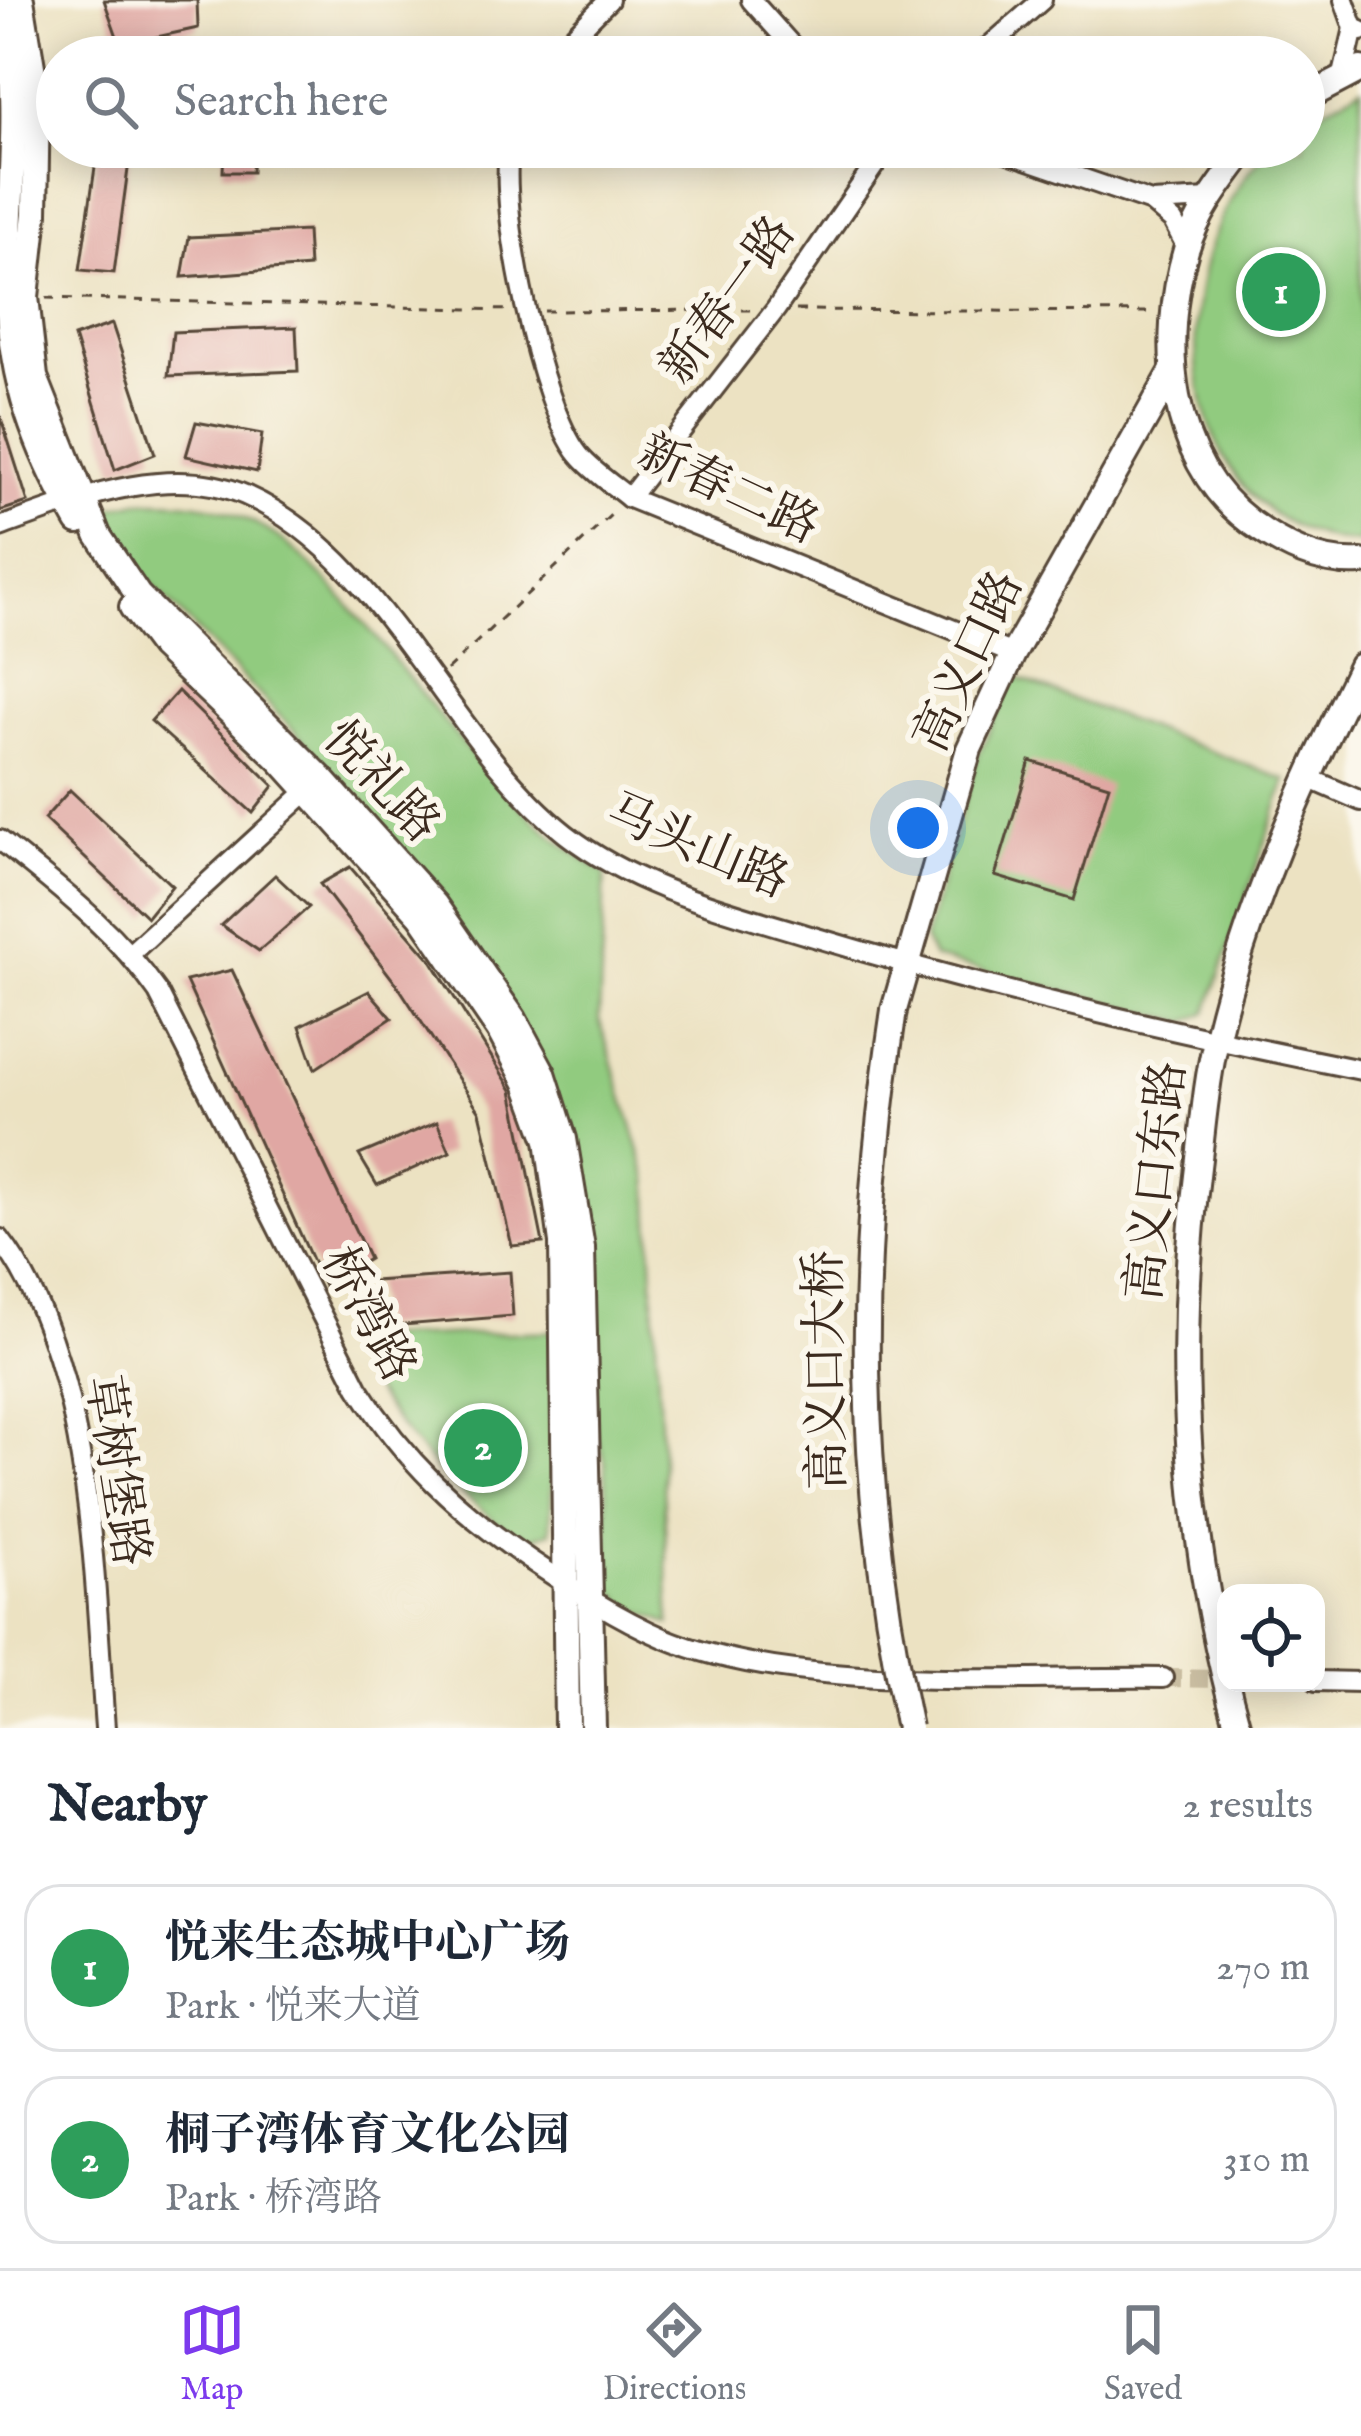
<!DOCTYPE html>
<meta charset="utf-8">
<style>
body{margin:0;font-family:"IM FELL English","Noto Serif SC",serif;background:#f2f2f3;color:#1f2937}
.controls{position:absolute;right:36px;bottom:36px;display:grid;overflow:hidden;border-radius:24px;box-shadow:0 6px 30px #0003}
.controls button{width:108px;height:108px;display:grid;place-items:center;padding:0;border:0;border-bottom:3px solid #e0e1e3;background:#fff;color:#1f2937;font:60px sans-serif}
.you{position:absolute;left:918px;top:828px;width:42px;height:42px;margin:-30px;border:9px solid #fff;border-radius:50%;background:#1a73e8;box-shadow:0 0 0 18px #1a73e833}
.badge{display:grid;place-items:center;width:78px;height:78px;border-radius:50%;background:#7c3aed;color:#fff;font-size:39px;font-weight:700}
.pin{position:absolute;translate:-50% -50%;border:6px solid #fff;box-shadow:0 3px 12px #0006}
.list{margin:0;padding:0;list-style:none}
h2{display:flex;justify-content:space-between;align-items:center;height:156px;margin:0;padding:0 48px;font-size:51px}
h2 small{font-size:39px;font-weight:400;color:#747a83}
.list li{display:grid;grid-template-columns:78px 1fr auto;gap:36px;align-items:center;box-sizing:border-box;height:168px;margin:0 24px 24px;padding:0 24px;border:3px solid #e0e1e3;border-radius:36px}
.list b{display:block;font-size:45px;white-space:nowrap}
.list p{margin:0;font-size:39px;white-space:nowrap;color:#747a83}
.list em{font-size:39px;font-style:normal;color:#747a83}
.icon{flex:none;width:66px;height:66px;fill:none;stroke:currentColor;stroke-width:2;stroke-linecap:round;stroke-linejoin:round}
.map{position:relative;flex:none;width:1361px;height:1728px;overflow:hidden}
.search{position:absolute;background:#fff;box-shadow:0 6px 30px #0003;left:36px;right:36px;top:36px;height:132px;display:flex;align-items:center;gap:30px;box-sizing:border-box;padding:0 42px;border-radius:66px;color:#747a83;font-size:45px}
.sheet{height:540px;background:#fff}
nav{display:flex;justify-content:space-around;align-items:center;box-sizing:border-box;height:168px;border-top:3px solid #e0e1e3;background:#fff;font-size:33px;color:#747a83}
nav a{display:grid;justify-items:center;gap:6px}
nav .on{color:#7c3aed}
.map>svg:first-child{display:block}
</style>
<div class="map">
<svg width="1361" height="1728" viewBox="0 0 1361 1728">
<rect width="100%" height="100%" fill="#fbf7ec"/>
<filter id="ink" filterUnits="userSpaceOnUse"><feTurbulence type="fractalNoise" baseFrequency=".00833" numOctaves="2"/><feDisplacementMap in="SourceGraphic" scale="24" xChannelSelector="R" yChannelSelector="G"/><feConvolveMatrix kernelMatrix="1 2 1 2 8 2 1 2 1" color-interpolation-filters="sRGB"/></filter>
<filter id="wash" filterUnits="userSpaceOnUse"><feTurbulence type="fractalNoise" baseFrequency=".004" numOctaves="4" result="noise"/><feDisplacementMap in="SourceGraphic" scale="48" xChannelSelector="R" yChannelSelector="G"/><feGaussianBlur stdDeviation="2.7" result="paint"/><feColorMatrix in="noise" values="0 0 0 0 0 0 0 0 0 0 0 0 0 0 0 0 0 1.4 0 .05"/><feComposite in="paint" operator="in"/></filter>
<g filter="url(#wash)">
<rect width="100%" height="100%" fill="#ece2c2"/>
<g fill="#91cb7f" stroke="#667a4e" stroke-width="3">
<path d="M1361,88v454c-22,2 -42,-6 -62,-14 -136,-61 -130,-292 -26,-381h31v-27z"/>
<path d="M139,501c32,0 61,0 91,11 58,20 101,72 139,117 73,86 138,186 236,244l-6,146 49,158 22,447 -43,-18 -17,-18 -5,-127 -10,-31 -6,-181 -150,-352 -109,-129 -201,-208 -25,-41 6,-11z"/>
<path d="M1015,677l271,103 -79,232 -20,10 -254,-64 -9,-19 55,-186z"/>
<path d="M558,1331l-8,201 -27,9c-80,-55 -133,-118 -181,-202z"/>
</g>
<g id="blocks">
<g fill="#e0a7a3">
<path d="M104,0h93l1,28 -78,17z"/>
<path d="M98,147h33l-17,126 -34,-3z"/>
<path d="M224,147h29l-1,25h-29z"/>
<path d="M307,231l2,36 -127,10 7,-40z"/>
<path d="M112,324l43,130 -40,16 -41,-133z"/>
<path d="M296,327l2,44 -130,5 5,-44z"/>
<path d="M0,415l28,87 -28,9z"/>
<path d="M196,422l66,12 -5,38 -71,-16z"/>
<path d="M178,691l96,95 -21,27 -102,-92z"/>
<path d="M1030,761l79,24 -35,115 -79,-24z"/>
<path d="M70,790l102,96 -25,31 -103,-98z"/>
<path d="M350,867l81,93 81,130 31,153 -31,3 -32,-134 -80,-123 -80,-105z"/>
<path d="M275,875l34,32 -50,44 -38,-26z"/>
<path d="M232,970l137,289 -45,27 -138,-305z"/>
<path d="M369,991l23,27 -77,51 -15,-43z"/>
<path d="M437,1122l13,30 -73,33 -18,-30z"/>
<path d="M510,1272l3,44 -133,11 -6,-46z"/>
</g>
</g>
</g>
<g filter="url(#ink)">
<use href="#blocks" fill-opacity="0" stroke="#564637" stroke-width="3"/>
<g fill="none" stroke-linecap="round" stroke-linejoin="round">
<path stroke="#c9bda1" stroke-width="18" stroke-dasharray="18 9" stroke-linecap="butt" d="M1163,1678l63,1"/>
<defs>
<g id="minor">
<path d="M751,0l51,57"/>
<path d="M1344,0l10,28"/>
<path d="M552,57l57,-57"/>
<path d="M977,57l65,-57"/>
<path d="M1343,75l11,-47 7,3"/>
<path d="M510,147c-13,60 30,259 69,308 13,16 34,30 50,43l384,156"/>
<path d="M991,147l160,55"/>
<path d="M1187,248l-14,-27 -22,-19 59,-3"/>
<path d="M629,498l147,-189 111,-162"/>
<path d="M0,527c73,-26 167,-66 245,-32 140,62 203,246 321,339 69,54 159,76 241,101 182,55 368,98 554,135"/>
<path d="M1306,777l55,24"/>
<path d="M0,840c58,47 115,90 158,152l200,395c46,74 100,124 172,173 42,28 87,58 134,78 133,56 352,38 499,40"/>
<path d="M131,953l182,-167"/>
<path d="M0,1239c93,120 94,342 105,489"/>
<path d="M1316,1681l45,1"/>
</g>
<g id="major">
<path d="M0,0c26,99 6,195 8,295 3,87 27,153 70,227"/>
<path d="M21,0l16,97 -2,117 -9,83 9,80 63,158 40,60 183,183 114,127 79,114 29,54 21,66 18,109 11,480"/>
<path d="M1304,99l57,-30"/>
<path d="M1248,147c-24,32 -50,64 -62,103 -27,92 -18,210 64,272 33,24 70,43 111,40"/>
<path d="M132,607l30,40 118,113 141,156 78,114 28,53 21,57 14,103 5,485"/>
<path d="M894,1010l75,-261 44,-95 159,-282"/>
<path d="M1238,1728c-52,-187 -64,-368 -40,-561 5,-41 8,-85 18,-126 30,-131 86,-255 145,-375"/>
</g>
</defs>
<use href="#minor" stroke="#564637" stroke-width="24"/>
<use href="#major" stroke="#564637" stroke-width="30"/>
<g stroke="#564637" stroke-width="3" stroke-dasharray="9 9" stroke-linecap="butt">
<path d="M46,298l464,12"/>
<path d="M796,310l356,2"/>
<path d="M544,311l206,-1"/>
<path d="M447,670l167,-158"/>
</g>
<use href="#minor" stroke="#fff" stroke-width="18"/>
<use href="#major" stroke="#fff" stroke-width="24"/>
<defs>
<path id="major-bridge" d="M894,1010c-38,250 -39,470 15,718"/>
</defs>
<use href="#major-bridge" stroke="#564637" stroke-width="30" stroke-linecap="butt"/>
<use href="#major-bridge" stroke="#fff" stroke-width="24"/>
</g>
</g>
<g text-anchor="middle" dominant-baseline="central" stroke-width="12" stroke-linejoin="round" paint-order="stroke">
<g font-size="48" fill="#3b2a1e" stroke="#fbf7ec">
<text transform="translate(729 301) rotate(-54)">新春一路</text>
<text transform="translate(728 491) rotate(25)">新春二路</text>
<text transform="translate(970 662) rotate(-65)">高义口路</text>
<text transform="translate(380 783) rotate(47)">悦礼路</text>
<text transform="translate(697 848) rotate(23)">马头山路</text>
<text transform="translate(1158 1181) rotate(-84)">高义口东路</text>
<text transform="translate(367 1315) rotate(62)">桥湾路</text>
<text transform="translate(828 1370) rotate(-91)">高义口大桥</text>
<text transform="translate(115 1471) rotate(81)">草树堡路</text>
</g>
</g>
</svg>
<div class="controls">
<button><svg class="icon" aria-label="locate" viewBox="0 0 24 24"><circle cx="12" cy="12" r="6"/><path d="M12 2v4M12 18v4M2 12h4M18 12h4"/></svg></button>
</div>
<div class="you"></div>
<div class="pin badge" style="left:1281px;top:292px;background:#2e9e5b">1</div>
<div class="pin badge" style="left:483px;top:1448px;background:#2e9e5b">2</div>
<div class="search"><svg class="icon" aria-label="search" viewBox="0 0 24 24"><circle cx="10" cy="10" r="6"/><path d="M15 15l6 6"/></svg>Search here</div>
</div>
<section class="sheet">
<h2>Nearby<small>2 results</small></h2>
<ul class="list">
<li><span class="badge" style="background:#2e9e5b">1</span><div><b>悦来生态城中心广场</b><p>Park · 悦来大道</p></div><em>270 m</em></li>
<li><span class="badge" style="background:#2e9e5b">2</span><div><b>桐子湾体育文化公园</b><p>Park · 桥湾路</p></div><em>310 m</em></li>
</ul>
</section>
<nav>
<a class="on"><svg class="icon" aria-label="map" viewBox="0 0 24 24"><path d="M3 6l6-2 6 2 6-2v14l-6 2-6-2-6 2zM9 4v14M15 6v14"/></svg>Map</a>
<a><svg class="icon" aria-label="directions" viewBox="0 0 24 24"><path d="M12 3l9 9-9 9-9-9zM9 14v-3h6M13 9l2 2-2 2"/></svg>Directions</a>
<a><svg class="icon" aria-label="saved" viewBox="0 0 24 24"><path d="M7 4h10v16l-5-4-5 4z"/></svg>Saved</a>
</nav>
